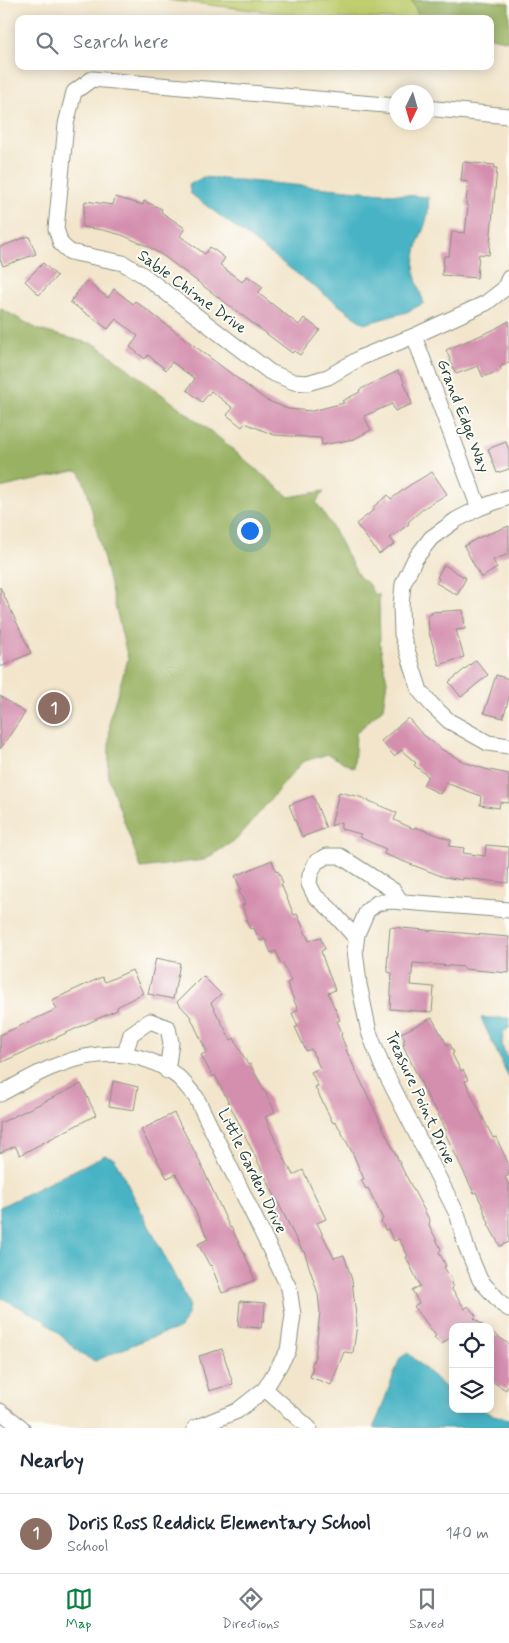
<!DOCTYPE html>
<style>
body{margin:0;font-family:Mynerve,sans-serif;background:#f2f2f3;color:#1f2937}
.controls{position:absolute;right:15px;bottom:15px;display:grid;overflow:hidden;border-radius:10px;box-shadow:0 2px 12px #0003}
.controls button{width:45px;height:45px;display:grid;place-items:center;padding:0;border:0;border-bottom:1px solid #e0e1e3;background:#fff;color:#1f2937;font:25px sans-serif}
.compass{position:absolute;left:389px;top:85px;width:45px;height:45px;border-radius:50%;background:#fff;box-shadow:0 2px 12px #0003;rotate:185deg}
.you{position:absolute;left:249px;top:530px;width:18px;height:18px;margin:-12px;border:4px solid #fff;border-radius:50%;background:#1a73e8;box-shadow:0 0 0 8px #1a73e833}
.badge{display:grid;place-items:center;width:32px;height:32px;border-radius:50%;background:#0b8043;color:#fff;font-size:16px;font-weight:700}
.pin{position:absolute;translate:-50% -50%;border:2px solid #fff;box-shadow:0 1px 5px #0006}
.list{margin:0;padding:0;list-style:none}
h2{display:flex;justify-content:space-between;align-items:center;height:65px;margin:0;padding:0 20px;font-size:21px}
h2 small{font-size:16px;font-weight:400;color:#747a83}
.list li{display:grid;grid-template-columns:32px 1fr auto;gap:15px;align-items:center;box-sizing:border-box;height:80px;padding:0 20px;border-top:1px solid #e0e1e3}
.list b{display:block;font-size:19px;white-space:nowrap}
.list p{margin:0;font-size:16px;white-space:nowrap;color:#747a83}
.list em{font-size:16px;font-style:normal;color:#747a83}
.icon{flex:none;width:28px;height:28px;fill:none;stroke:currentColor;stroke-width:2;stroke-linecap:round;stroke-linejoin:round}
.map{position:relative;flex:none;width:509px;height:1428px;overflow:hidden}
.search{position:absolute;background:#fff;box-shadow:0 2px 12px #0003;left:15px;right:15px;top:15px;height:55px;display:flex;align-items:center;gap:12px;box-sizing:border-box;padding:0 18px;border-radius:10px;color:#747a83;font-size:19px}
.sheet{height:145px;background:#fff}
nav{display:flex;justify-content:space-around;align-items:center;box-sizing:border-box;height:70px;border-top:1px solid #e0e1e3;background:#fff;font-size:14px;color:#747a83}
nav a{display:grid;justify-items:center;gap:2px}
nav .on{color:#0b8043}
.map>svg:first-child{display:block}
</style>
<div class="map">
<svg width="509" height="1428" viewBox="0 0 509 1428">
<rect width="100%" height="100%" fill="#fdfcf7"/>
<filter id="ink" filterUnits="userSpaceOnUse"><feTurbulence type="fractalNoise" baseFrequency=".02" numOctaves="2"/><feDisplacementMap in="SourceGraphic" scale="10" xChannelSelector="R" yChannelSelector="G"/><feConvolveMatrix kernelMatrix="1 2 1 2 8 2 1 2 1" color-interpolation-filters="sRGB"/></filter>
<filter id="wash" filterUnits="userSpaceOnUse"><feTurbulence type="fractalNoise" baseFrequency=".0096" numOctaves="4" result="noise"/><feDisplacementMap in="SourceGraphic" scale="20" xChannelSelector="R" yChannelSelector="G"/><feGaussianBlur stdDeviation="1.12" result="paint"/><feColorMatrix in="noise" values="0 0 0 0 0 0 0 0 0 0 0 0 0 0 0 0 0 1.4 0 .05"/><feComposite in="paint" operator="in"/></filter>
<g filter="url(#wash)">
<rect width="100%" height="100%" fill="#f2e5cb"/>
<path fill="#c0ce70" stroke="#708652" d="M168,0h244l8,19h-91z"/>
<g fill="#98b162" stroke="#5c774b">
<path d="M412,0h65l32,3v38l-19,-4v-18h-70z"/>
<path d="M0,308l39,22 58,15 121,92 71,60 35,-6 -8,11c17,23 27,47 41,71 6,10 12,6 16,21h6l1,51 7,36 -4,27 -27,25 -2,35 -26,-14 -26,8 -65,77 -33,21 -63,8 -33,-91 2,-60 18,-58 -41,-169 -7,-18 -6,-1 -74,17z"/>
</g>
<g fill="#47b3c4" stroke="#33787c">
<path d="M203,177l225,20c3,26 -10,37 -13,60 -3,17 4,31 9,46l-17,9 -43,12 -173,-130 -2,-9z"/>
<path d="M481,1018h28v10l-6,4 -1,14 7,16v16z"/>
<path d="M105,1155l9,3 75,146 -2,13 -7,11 -31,10 -54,23 -13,-6 -38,-35 -44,-23v-90z"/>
<path d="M408,1353l39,36 6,4v16h29l8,5 19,5v9h-136l6,-13 21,-57z"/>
</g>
<g id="blocks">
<g fill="#d48fae">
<path d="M463,162l32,3 -1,3h3l-8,87 -10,-1 -2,24 -35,-3 2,-19h5l3,-24 13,1 3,-27 -2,-1 2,-23 -7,-1z"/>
<path d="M115,197l28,8 1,-4 18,8 -1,3 24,16 -5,8 25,18 5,-7 15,11 -5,7 22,17 5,-6 16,11 -5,6 41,32 5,-7 16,12 -20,25 -6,-4 -2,2 -127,-96 -18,-11 -25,-11 -19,-5 -21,-3 3,-26 28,4z"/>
<path d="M29,236l7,18 -33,12 -3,-7v-12z"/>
<path d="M43,263l14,13 -18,19 -14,-14z"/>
<path d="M86,281l22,17 6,-9 19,15 2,-3 131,99 22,9 24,2 32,-8 -2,-2 18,-9 -1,-2 39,-19 1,4 2,-1 11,30 -17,7 -3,-7 -28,12 7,14 -17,9 -32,6 -1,-7 -47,-3 -29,-12 -3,4 -15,-12 6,-7 -22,-17 -9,11 -15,-12 8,-11 -23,-17 -6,8 -18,-15 -3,4 -15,-12 8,-11 -22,-17 -8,10 -38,-27z"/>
<path d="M509,321v41l-9,5 1,3 -18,7 -5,-11 -22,8 -10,-24 47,-20z"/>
<path d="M506,442l3,8v19l-12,4 -9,-24z"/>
<path d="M432,472l15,22 -23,14 -16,14 1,2 -19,14 5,6 -16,10 -23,-30 19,-15 -2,-2 15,-12 3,4 19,-14z"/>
<path d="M509,526v28l-16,6 4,8 -16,10 -17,-32 16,-9z"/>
<path d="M444,565l22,13 -9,17 -21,-12 3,-4 -2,-2z"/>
<path d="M0,587l31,66 -31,14z"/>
<path d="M463,610l2,19 -9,1 8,27 -25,8 -10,-32 -1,-19h4l-1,-2z"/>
<path d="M476,660l12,15 -27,22 -12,-15z"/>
<path d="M496,675l13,4v19l-6,20 -19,-5z"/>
<path d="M0,696l25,17 -25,36z"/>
<path d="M408,718l12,14 21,17 23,13 21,7 24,5v29l-9,-1 -1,6 -19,-3 1,-9 -35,-13 -6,11 -17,-9 5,-9 -14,-11 2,-2 -15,-13 -7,6 -13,-15z"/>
<path d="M339,792l21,5 37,16 -3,7 20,9 1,-2 36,13 -2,6 15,2 -1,5 22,3 1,-11 23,2 -1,36 -45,-5v2l-19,-3 -60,-23 2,-5 -27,-12 2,-3 -20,-5v-7l-10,4z"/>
<path d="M313,796l13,32 -24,9 -13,-32z"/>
<path d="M272,860l4,12 2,-1 5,12 -2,1 13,31 3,-1 12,27 11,-4 5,12 -4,2 3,10 11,29 -7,3 12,27 -3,1 5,12 -1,3 6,14h-1l59,124 25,47 -1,4 12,24 -2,3 7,14 -2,1 9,15 -2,1 2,4 -2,1 14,21 3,-3 8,10 -2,2 11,9h-32v8l-12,10 -7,-8 2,-1 -22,-30 5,-3 -7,-13 8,-4 -14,-29 2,-1 -9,-17 -5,2 -6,-12 -3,1 -4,-9 2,-2 -15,-31 -2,1 -5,-9 3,-1 -12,-27 -16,-30 -3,1 -18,-36 3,-1 -7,-14 9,-4 -9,-19 -5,2 -11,-24h3l-6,-14 6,-3 -11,-27 4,-2 -8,-18 -2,1 -5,-13 -5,2 -6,-14 -5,2 -6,-13 -4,1 -4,-9 2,-1 -6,-14 3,-1 -6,-13 2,-1 -6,-14z"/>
<path d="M390,927l119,10v36l-45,-4v-2l-51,-4 -2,22 23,2 -2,25 -42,-3 2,-36 -4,-1v-6h-1z"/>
<path d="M156,958l24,5 -7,36 -25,-5z"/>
<path d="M132,970l11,23 -26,14v3l-117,53v-28l57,-26 -5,-9 50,-23 3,5z"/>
<path d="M203,976l18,18 -10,9 20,37 3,-2 14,27 2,-1 14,26 11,22 -10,5 12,27 16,31 10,-5 23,49 -9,4 17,35 10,-3 8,25 5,45 -4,28 -9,-1 -13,33 -21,-8 3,-10 -2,-1 4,-9 5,-45 -2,-18 -14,-43 -1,1 -9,-17 -79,-160 -2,2 -12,-22 6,-3 -17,-36 -13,-14z"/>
<path d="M432,1018l15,27 3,-1 4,9 -2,1 9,17 2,-1 5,10 -3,1 13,27 15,30 3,-1 13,28v10l-4,2 4,8v57l-9,4 -12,-22 1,-1 -5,-11v-3l-8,-17 -2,1 -30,-62 2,-1 -10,-20 -6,-8 -27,-57 2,-1 -2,-3 2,-1 -4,-7z"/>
<path d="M113,1081l25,6 -4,23 -25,-4z"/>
<path d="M81,1084l15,31 -76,40 -5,-9 -15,7v-30z"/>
<path d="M174,1113l23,43 33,72 1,-1 13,26 11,27 -33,13 -11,-28 -1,1 -12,-22 10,-5 -18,-39 -14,-26 -9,4 -26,-48z"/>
<path d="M240,1301l25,2 -1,18h-2l-1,7 -23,-2z"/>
<path d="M490,1331l19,13v39l-3,7 -16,-10z"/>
<path d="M222,1349l11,35 -24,7 -10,-35z"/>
</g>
</g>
</g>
<g filter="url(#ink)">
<use href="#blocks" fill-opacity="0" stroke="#889180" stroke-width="1"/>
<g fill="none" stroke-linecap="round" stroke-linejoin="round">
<defs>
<g id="minor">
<path d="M396,106l-304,-27 -18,13 -8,32 -10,105 5,15 9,8 53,11 20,12 127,97 24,10 13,1 21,-6 34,-20 52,-21 72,-33 18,-14 5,-11"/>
<path d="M426,108l83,8"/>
<path d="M414,336l65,172"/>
<path d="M509,497l-30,11 -23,12 -25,18 -16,21 -12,25 -2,22 1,28 18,57 12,14 17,16 39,22 21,3"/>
<path d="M509,910l-118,-9 -14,2 -10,8 -10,23 -2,16 4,34 10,48 13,34 76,150 8,30 14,34 23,25 6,4"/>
<path d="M356,938l-27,-30 -14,-12 -6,-12 1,-9 6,-13 11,-6h13l54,35 7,11"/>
<path d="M125,1054l6,-20 19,-13 18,7 3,15 -4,28"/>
<path d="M0,1094c19,-10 38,-22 58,-29 41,-16 85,-16 120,12 7,6 12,14 18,20l93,191 4,27 -5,36 -23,38 -28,22 -42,17"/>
<path d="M265,1389l44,39"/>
<path d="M0,1411l22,17"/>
</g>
</defs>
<use href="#minor" stroke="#889180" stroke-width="17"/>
<use href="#minor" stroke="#fff" stroke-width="15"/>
</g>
</g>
<g text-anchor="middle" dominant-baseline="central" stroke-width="4" stroke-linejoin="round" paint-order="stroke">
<g font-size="16" fill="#1f3d34" stroke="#fdfcf7">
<text transform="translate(192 292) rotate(36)">Sable Chime Drive</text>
<text transform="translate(463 416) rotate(69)">Grand Edge Way</text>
<text transform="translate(420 1098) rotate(65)">Treasure Point Drive</text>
<text transform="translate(252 1171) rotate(64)">Little Garden Drive</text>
</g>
</g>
</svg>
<div class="controls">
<button><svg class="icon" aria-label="locate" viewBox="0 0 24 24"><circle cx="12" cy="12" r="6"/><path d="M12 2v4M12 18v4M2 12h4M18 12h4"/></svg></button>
<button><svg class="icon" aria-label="layers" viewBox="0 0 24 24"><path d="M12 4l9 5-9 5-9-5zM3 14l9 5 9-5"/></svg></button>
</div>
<svg class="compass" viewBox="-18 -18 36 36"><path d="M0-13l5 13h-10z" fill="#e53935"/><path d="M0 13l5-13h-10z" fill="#747a83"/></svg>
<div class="you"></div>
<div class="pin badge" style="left:54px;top:708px;background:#8d6e63">1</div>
<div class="search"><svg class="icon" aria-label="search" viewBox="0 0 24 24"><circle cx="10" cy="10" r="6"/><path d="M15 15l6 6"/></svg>Search here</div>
</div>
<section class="sheet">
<h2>Nearby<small></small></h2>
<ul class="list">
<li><span class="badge" style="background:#8d6e63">1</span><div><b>Doris Ross Reddick Elementary School</b><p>School</p></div><em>140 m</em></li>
</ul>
</section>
<nav>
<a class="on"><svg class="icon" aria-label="map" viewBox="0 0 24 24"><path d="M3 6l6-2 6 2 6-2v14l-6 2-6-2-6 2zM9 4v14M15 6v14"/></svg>Map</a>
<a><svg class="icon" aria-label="directions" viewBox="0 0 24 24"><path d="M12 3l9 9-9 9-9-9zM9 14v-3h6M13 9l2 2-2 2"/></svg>Directions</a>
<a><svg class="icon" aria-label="saved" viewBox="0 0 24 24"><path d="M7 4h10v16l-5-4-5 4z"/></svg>Saved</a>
</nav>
